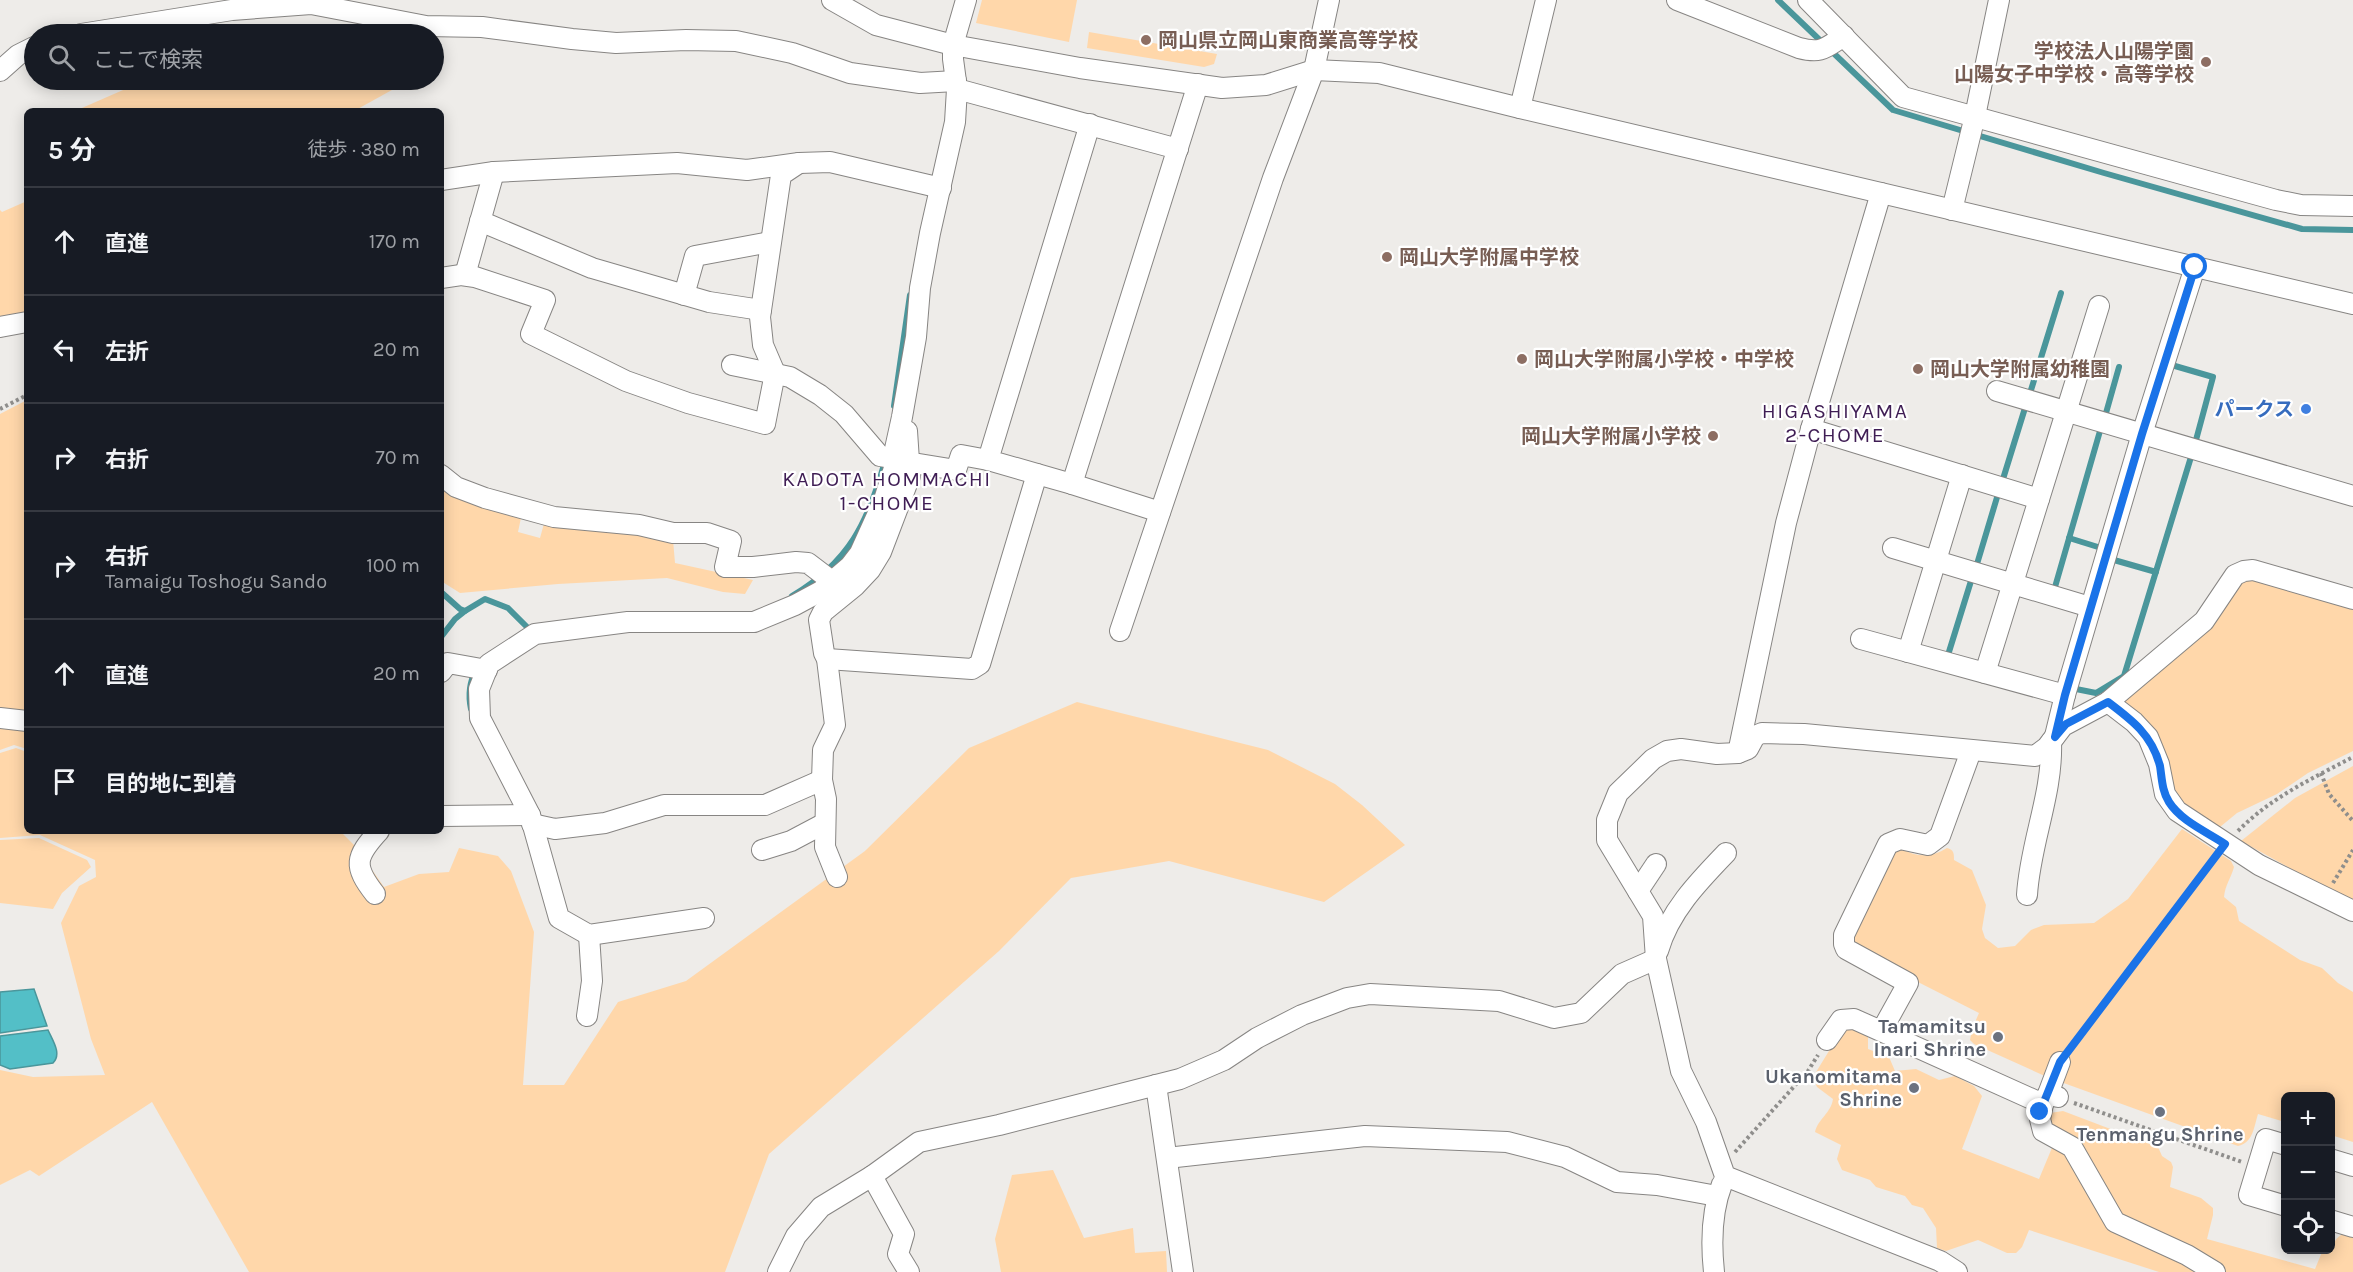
<!DOCTYPE html>
<html lang="ja">
<meta charset="utf-8">
<style>
body{margin:0;font-family:Karla,"Noto Sans JP",sans-serif;background:#20242c;color:#f1f3f6}
.controls{position:absolute;right:18px;bottom:18px;display:grid;overflow:hidden;border-radius:9px;box-shadow:0 3px 15px #0003}
.controls button{width:54px;height:54px;display:grid;place-items:center;padding:0;border:0;border-bottom:2px solid #363941;background:#171b24;color:#f1f3f6;font:30px sans-serif}
.stop{position:absolute;width:18px;height:18px;margin:-14px;border:4px solid #1a73e8;border-radius:50%;background:#fff}
.stop.end{background:#1a73e8;border-color:#fff;box-shadow:0 2px 6px #0008}
.list{margin:0;padding:0;list-style:none}
h2{display:flex;justify-content:space-between;align-items:center;height:78px;margin:0;padding:0 24px;font-size:26px}
h2 small{font-size:20px;font-weight:400;color:#9ea1a6}
.list li{display:grid;grid-template-columns:39px 1fr auto;gap:18px;align-items:center;box-sizing:border-box;height:108px;padding:0 24px;border-top:2px solid #363941}
.list b{display:block;font-size:22px;white-space:nowrap}
.list p{margin:0;font-size:20px;white-space:nowrap;color:#9ea1a6}
.list em{font-size:20px;font-style:normal;color:#9ea1a6}
.icon{flex:none;width:33px;height:33px;fill:none;stroke:currentColor;stroke-width:2;stroke-linecap:round;stroke-linejoin:round}
.map{position:relative;flex:none;width:2353px;height:1272px;overflow:hidden}
.search{position:absolute;background:#171b24;box-shadow:0 3px 15px #0003;left:24px;top:24px;width:420px;height:66px;display:flex;align-items:center;gap:15px;box-sizing:border-box;padding:0 21px;border-radius:33px;color:#9ea1a6;font-size:22px}
.panel{position:absolute;background:#171b24;box-shadow:0 3px 15px #0003;left:24px;top:108px;width:420px;height:726px;border-radius:9px}
.map>svg:first-child{display:block}
</style>
<div class="map">
<svg width="2353" height="1272" viewBox="0 0 2353 1272">
<rect width="100%" height="100%" fill="#eeece9"/>
<g fill="#ffd7aa">
<path d="M982,0h95l-8,42 -93,-19z"/>
<path d="M1089,32l128,22 -3,10 -10,3 -117,-19z"/>
<path d="M146,80h264l-56,31h-279z"/>
<path d="M27,201v127l-27,10v-128l2,2z"/>
<path d="M27,400v349l-13,-4 -14,5v-336z"/>
<path d="M441,481l81,32 -4,19 22,6 5,-18 128,20 2,23 78,17 -8,14 -22,-2 -56,-14 -109,6 -98,9 -19,-12z"/>
<path d="M2242,576l111,27v148l-45,22 -31,21 -40,19 -17,14 -28,-13 -11,-10 -56,-101v-6z"/>
<path d="M1077,702l191,48 67,34 27,21 43,40 -81,57 -155,-41 -98,17 -72,73 -230,203 -44,118h-476l-97,-170 -113,74 -9,-6 -30,15v-115l33,7 72,-2 -14,-36 -30,-116 18,-37 17,-9 -1,-17 -55,-25 -40,3v-85l16,-5 11,4v79h313l16,16 28,40 35,-13 30,-2 10,-24 39,8 13,15 23,61 -11,153h41l54,-83 68,-21 179,-130 104,-103z"/>
<path d="M2353,766v137l-112,-62 54,-43z"/>
<path d="M2182,829l49,32 3,6c-3,11 -9,18 -10,30l12,10 3,14 61,39 22,8 16,15 15,9v150l-22,-7 -1,-39h-44l-1,26 -27,-8c-4,13 -5,29 -20,32l-191,-69 -73,-33 -4,-4 2,-11 7,-16 -65,-33 -60,-37 -1,-10 36,-81 13,-3c16,9 30,8 45,-1 7,2 7,5 7,12l18,10 14,35 -4,24 3,9 13,10 17,-2 16,-16 13,-5 50,-2 34,-24z"/>
<path d="M39,838l48,22 4,7 -29,26 -9,16 -53,-6v-63z"/>
<path d="M1852,1028l16,7v14l21,8 6,14 21,-2 23,11 16,-4 19,10 8,10 -20,53 77,30 20,-48 -10,-6 1,-12 13,-2 95,36 4,9 9,6 2,5 -3,20 31,11 12,10v7l-6,24 108,30 7,-17 10,-2c3,-13 8,-17 21,-17v39h-194l-130,-42 -7,17 -6,6h-9l-29,-13 -32,11 -9,-3 -1,-20 -13,-20 -11,-3 -7,-9 -29,-9 -6,-7 -28,-10 -5,-11 4,-14 -26,-13c3,-13 16,-19 18,-33l-16,-12 -4,-10 27,-44z"/>
<path d="M1053,1170l31,68 49,-10 2,25 31,-2 1,21h-166l-6,-33 17,-64z"/>
</g>
<g fill="#53bfc7" stroke="#4a969b" stroke-width="1.5">
<path d="M34,989l13,37 -47,7v-41z"/>
<path d="M48,1030c5,11 14,24 5,33l-43,6 -10,-4v-29z"/>
</g>
<g fill="none" stroke-linecap="round" stroke-linejoin="round">
<g stroke="#4a969b" stroke-width="6">
<path d="M1778,0l115,110 211,63 198,56 51,1"/>
<path d="M2175,366l38,11 -17,63"/>
<path d="M2031,390l30,-97"/>
<path d="M894,406l16,-111"/>
<path d="M2106,413l13,-46"/>
<path d="M2003,479l22,-71"/>
<path d="M2069,538l29,9"/>
<path d="M2114,560l42,12"/>
<path d="M1977,564l21,-70"/>
<path d="M2055,587l45,-156"/>
<path d="M441,592l19,17 5,2 20,-12 23,9 20,20h6"/>
<path d="M792,596c57,-34 76,-73 93,-135"/>
<path d="M441,637l14,-18 10,-8"/>
<path d="M1948,655l23,-74"/>
<path d="M2076,689l20,4 28,-17 67,-219"/>
<path d="M471,709c-3,-14 -2,-26 5,-39"/>
</g>
<defs>
<g id="minor">
<path d="M832,0l44,25 77,20 127,23 142,20 44,-3 48,-15 65,3 141,35 833,196"/>
<path d="M1677,0l122,48c23,6 26,0 45,-12"/>
<path d="M1808,0l95,97 373,103 25,5 52,1"/>
<path d="M81,34l151,-24 79,-6 115,22 56,1 90,12 44,4 70,-3 50,1 56,12 58,20 70,10 36,-2"/>
<path d="M0,71l18,-16 16,-8"/>
<path d="M957,89l221,60"/>
<path d="M1520,108l26,-108"/>
<path d="M1090,124l-102,336 84,24 88,28"/>
<path d="M441,180l53,-8 183,-9 70,7 52,-7 31,-1 111,26"/>
<path d="M1952,210l23,-94 24,-116"/>
<path d="M480,221l112,47 117,34 52,8"/>
<path d="M465,275l29,-103"/>
<path d="M441,278l20,-3 14,2 70,23 -14,34 95,47 62,22 77,21 10,-51 -12,-28 -3,-28 21,-142 18,-12"/>
<path d="M684,295l11,-39 75,-14"/>
<path d="M0,327l27,-5"/>
<path d="M732,365l58,12 30,18 24,19 36,42 13,2"/>
<path d="M1997,391l356,105"/>
<path d="M1811,429l228,70"/>
<path d="M907,462l49,8 5,-15 27,5"/>
<path d="M441,475l15,12 29,11 69,19 85,8 34,8h34l24,8 -6,26h28l43,-5 12,1 25,19"/>
<path d="M1072,484l126,-400"/>
<path d="M1893,548l197,59"/>
<path d="M1120,631l153,-453 41,-108 15,-70"/>
<path d="M1861,639l204,56"/>
<path d="M1908,652l54,-177"/>
<path d="M827,659l145,10 8,-5 57,-190"/>
<path d="M441,672l7,-9 39,7"/>
<path d="M1985,673l114,-367"/>
<path d="M2108,702l26,20 14,15 11,27 6,30 12,17 82,54 94,46"/>
<path d="M0,718l27,3"/>
<path d="M2055,736l10,-41 77,-261 53,-167"/>
<path d="M1738,753l48,-230 25,-94 70,-236"/>
<path d="M441,816l89,-1"/>
<path d="M532,824l23,5 50,-6 59,-18h101l57,-25"/>
<path d="M762,850l29,-9 34,-18"/>
<path d="M837,877l-12,-30 1,-48 -4,-19 1,-30 12,-25 -8,-66 -3,-6 -5,-33 4,-8 32,-26 15,-16 11,-18 29,-76 -3,-45"/>
<path d="M1638,891l18,-27"/>
<path d="M375,894c-22,-28 -20,-37 4,-63"/>
<path d="M2027,895c3,-52 26,-101 24,-153"/>
<path d="M704,918l-115,17 -30,-17 -29,-103 -50,-97 -1,-29 10,-25 46,-30 93,-12h126l41,-17 26,-14 29,-25 10,-13 24,-53 10,-32 -1,-10 9,-41 14,-80 4,-49 10,-55 25,-111 2,-33 -4,-30v-14l13,-45"/>
<path d="M1658,951c11,-39 40,-69 68,-98"/>
<path d="M587,1016l5,-35 -3,-46"/>
<path d="M1882,1030l26,-47 -62,-34 -2,-5v-9l44,-91 12,-5 28,6 12,-9 31,-85"/>
<path d="M1827,1040l14,-20 13,-1 189,85 5,-10"/>
<path d="M1156,1085l27,187"/>
<path d="M2058,1097l-10,-3 12,-32"/>
<path d="M2043,1104l-3,15 3,12 29,16 43,75 72,33 28,17"/>
<path d="M2286,1145l-20,-6 -17,56 37,11"/>
<path d="M1167,1158l198,-22 142,6 58,15 52,25 40,3 60,11"/>
<path d="M2330,1159l23,7"/>
<path d="M872,1176l32,58 -6,20 11,18"/>
<path d="M2330,1220l23,7"/>
<path d="M778,1272l18,-36 25,-29 51,-31 47,-34 80,-17 181,-46 44,-19 33,-22 45,-23 45,-17 23,-4 129,7 55,17 27,-5 41,-39 34,-15"/>
<path d="M1714,1272c-3,-28 -2,-62 8,-88"/>
<path d="M1957,1272l-17,-11 -215,-85 -19,-54 -25,-51 -25,-112 -3,-43 -46,-76v-20l11,-27 35,-34 14,-8 14,-2 36,5 21,-1 10,-4 7,-13 7,-3 42,1 231,22 12,-9 16,-21 45,-24 96,-81 31,-46 9,-4 9,-1 100,29"/>
</g>
</defs>
<use href="#minor" stroke="#878583" stroke-width="22"/>
<g stroke="#8f8e8c" stroke-width="4" stroke-dasharray="3 3" stroke-linecap="butt">
<path d="M0,409l27,-14"/>
<path d="M2321,773l8,21 24,27"/>
<path d="M2238,831c32,-33 75,-53 115,-74"/>
<path d="M2333,883l20,-33"/>
<path d="M2070,1050l146,-193"/>
<path d="M2074,1103l168,59"/>
<path d="M1735,1152l73,-81 10,-16"/>
</g>
<use href="#minor" stroke="#fff" stroke-width="20"/>
</g>
<g fill="none" stroke-linecap="round" stroke-linejoin="round">
<path stroke="#1a73e8" stroke-width="8" d="M2040,1112l20,-50 165,-218c-18,-12 -44,-23 -56,-42 -7,-11 -7,-23 -9,-36 -8,-31 -28,-46 -52,-64l-42,22 -11,13 10,-42 77,-261 53,-167"/>
</g>
<g fill="#8d6e63" stroke="#fff" stroke-width="2">
<circle cx="1146" cy="40" r="6"/>
<circle cx="2206" cy="62" r="6"/>
<circle cx="1387" cy="257" r="6"/>
<circle cx="1522" cy="359" r="6"/>
<circle cx="1918" cy="369" r="6"/>
<circle cx="1713" cy="436" r="6"/>
</g>
<circle fill="#3f7fe0" stroke="#fff" stroke-width="2" cx="2306" cy="409" r="6"/>
<g fill="#6b7280" stroke="#fff" stroke-width="2">
<circle cx="1998" cy="1037" r="6"/>
<circle cx="1914" cy="1088" r="6"/>
<circle cx="2160" cy="1112" r="6"/>
</g>
<g text-anchor="middle" dominant-baseline="central" stroke-width="4.5" stroke-linejoin="round" paint-order="stroke">
<g font-size="20" font-weight="bold" fill="#785e54" stroke="#fff" text-anchor="start">
<text x="1158" y="40">岡山県立岡山東商業高等学校</text>
<text x="2194" y="51" text-anchor="end">学校法人山陽学園<tspan x="2194" dy="23">山陽女子中学校・高等学校</tspan></text>
<text x="1399" y="257">岡山大学附属中学校</text>
<text x="1534" y="359">岡山大学附属小学校・中学校</text>
<text x="1930" y="369">岡山大学附属幼稚園</text>
<text x="1701" y="436" text-anchor="end">岡山大学附属小学校</text>
</g>
<g font-size="20" font-weight="bold" fill="#366cbe" stroke="#fff" text-anchor="end">
<text x="2294" y="409">パークス</text>
</g>
<g font-size="20" font-weight="bold" fill="#5b616d" stroke="#fff" text-anchor="end">
<text x="1986" y="1026">Tamamitsu<tspan x="1986" dy="23">Inari Shrine</tspan></text>
<text x="1902" y="1076">Ukanomitama<tspan x="1902" dy="23">Shrine</tspan></text>
<text x="2160" y="1134" text-anchor="middle">Tenmangu Shrine</text>
</g>
<g font-size="21" letter-spacing="1.5" fill="#3f1d54" stroke="#fff">
<text x="1835" y="411">HIGASHIYAMA<tspan x="1835" dy="24">2-CHOME</tspan></text>
<text x="887" y="479">KADOTA HOMMACHI<tspan x="887" dy="24">1-CHOME</tspan></text>
</g>
</g>
</svg>
<div class="controls">
<button>+</button>
<button>−</button>
<button><svg class="icon" aria-label="locate" viewBox="0 0 24 24"><circle cx="12" cy="12" r="6"/><path d="M12 2v4M12 18v4M2 12h4M18 12h4"/></svg></button>
</div>
<div class="stop" style="left:2195px;top:267px"></div>
<div class="stop end" style="left:2040px;top:1112px"></div>
<div class="search"><svg class="icon" aria-label="search" viewBox="0 0 24 24"><circle cx="10" cy="10" r="6"/><path d="M15 15l6 6"/></svg>ここで検索</div>
<section class="panel">
<h2>5 分<small>徒歩 · 380 m</small></h2>
<ul class="list">
<li><svg class="icon" aria-label="ahead" viewBox="0 0 24 24"><path d="M12 20V5M6 11l6-6 6 6"/></svg><div><b>直進</b></div><em>170 m</em></li>
<li><svg class="icon" aria-label="left" viewBox="0 0 24 24"><path d="M17 20v-9H6M10 6l-5 5 5 5"/></svg><div><b>左折</b></div><em>20 m</em></li>
<li><svg class="icon" aria-label="right" viewBox="0 0 24 24"><path d="M7 20v-9h11M14 6l5 5-5 5"/></svg><div><b>右折</b></div><em>70 m</em></li>
<li><svg class="icon" aria-label="right" viewBox="0 0 24 24"><path d="M7 20v-9h11M14 6l5 5-5 5"/></svg><div><b>右折</b><p>Tamaigu Toshogu Sando</p></div><em>100 m</em></li>
<li><svg class="icon" aria-label="ahead" viewBox="0 0 24 24"><path d="M12 20V5M6 11l6-6 6 6"/></svg><div><b>直進</b></div><em>20 m</em></li>
<li><svg class="icon" aria-label="arrive" viewBox="0 0 24 24"><path d="M6 21V4h12l-3 4 3 4H6"/></svg><div><b>目的地に到着</b></div></li>
</ul>
</section>
</div>
